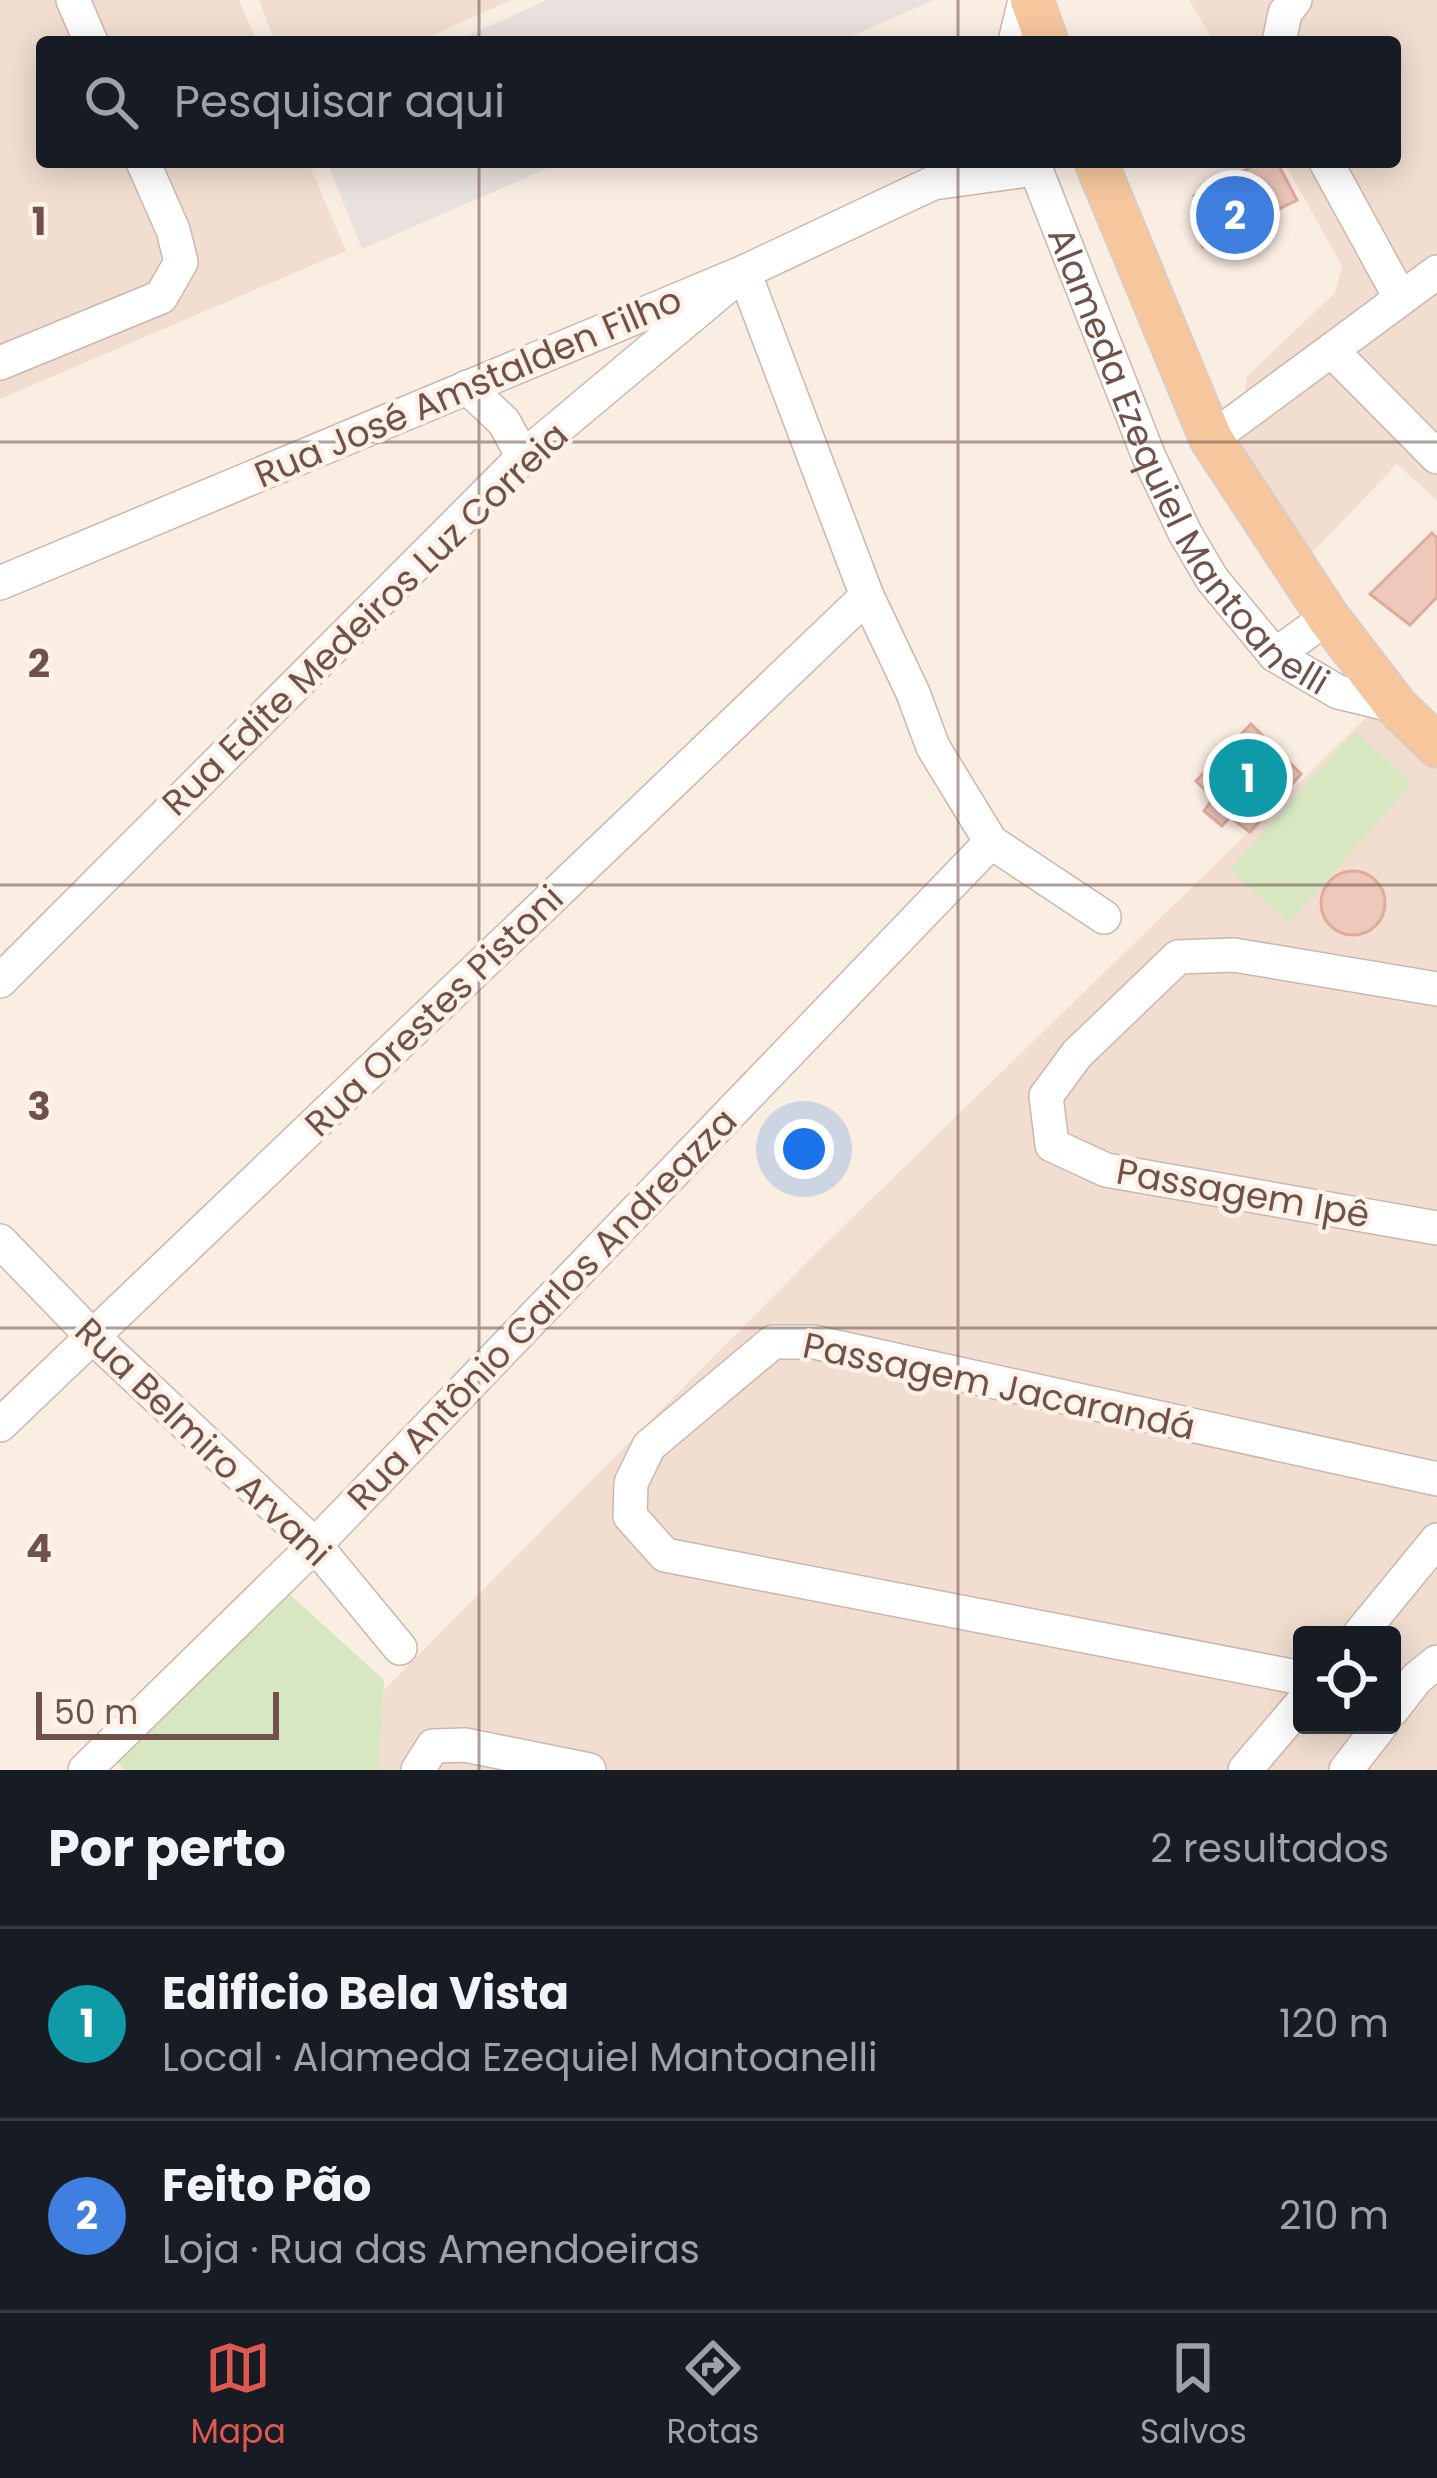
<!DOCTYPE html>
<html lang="pt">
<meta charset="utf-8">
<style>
body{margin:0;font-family:Poppins,sans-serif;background:#242831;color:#f1f3f6}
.controls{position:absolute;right:36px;bottom:36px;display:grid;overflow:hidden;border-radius:12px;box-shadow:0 6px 30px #0003}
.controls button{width:108px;height:108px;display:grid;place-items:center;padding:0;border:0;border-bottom:3px solid #363941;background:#171b24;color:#f1f3f6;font:60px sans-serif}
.scale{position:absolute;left:36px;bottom:30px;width:243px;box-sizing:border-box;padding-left:12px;border:6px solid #70524a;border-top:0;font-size:33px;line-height:42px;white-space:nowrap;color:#70524a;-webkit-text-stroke:9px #fef1e7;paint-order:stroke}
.you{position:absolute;left:804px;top:1149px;width:42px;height:42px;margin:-30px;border:9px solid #fff;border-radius:50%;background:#1a73e8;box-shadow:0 0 0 18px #1a73e833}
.badge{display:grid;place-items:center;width:78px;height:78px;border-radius:50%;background:#dd584e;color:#fff;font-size:39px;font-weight:700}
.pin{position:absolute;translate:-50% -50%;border:6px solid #fff;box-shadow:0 3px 12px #0006}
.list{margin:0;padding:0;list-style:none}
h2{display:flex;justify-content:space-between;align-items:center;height:156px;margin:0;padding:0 48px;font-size:51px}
h2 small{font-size:39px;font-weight:400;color:#9ea1a6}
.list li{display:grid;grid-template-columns:78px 1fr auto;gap:36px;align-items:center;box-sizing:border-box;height:192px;padding:0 48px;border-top:3px solid #363941}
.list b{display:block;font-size:45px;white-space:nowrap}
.list p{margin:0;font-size:39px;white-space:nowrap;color:#9ea1a6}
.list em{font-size:39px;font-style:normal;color:#9ea1a6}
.icon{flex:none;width:66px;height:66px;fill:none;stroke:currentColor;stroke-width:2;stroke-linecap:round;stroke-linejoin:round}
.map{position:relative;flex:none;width:1437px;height:1770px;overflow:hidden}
.search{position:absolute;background:#171b24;box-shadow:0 6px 30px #0003;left:36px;right:36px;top:36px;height:132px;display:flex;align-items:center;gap:30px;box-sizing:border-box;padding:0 42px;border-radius:12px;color:#9ea1a6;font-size:45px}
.sheet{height:540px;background:#171b24}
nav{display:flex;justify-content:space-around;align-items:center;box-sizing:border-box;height:168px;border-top:3px solid #363941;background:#171b24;font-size:33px;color:#9ea1a6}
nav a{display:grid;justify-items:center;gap:6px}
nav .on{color:#dd584e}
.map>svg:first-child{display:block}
</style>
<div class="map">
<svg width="1437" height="1770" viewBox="0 0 1437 1770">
<rect width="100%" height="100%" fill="#faede2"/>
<g fill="#f1ded1" fill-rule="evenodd">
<path d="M0,0h239l18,42h-215v120h266l38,89 -346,148z"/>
<path d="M259,0h252l-94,42h-142z"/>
<path d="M1189,0h248v501l-40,-37 -87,91 -72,-110 9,-69 88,-83 7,-27 -58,-104h111v-120h-181z"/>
<path d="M1375,709l62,56v1005h-1132l515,-521zM1302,1635h90v90h-90z"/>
</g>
<g fill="#e9e1dd">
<path d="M547,0h387l-96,42h-384z"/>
<path d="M327,162h235l-200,87z"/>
</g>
<g fill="#d6e7c1">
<path d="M1355,731l57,52 -123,140 -59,-54z"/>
<path d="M287,1592l97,88 -6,90h-253l-13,-14z"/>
</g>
<g fill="#eec8bb" stroke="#dfac9c" stroke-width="3">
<path d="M1261,162h16l20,38 -94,47 -5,-11 12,-6 -16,-34z"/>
<path d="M1432,533l5,5v59l-27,28 -40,-31z"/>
<path d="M1251,724l50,50 -51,58 -20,-15 -8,9 -18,-15 9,-13 -17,-17z"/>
<circle cx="1353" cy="903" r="32"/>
</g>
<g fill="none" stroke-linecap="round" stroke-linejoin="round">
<defs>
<g id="minor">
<path d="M73,0l18,42"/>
<path d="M1015,42l10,-42"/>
<path d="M1279,42l6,-29 10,-13"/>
<path id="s1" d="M1033,162l116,295 36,76 27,46 63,76 63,37 58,14"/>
<path d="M1326,162l74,135"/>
<path d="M1332,351l105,106"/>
<path d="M0,363l161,-66 20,-35 -8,-32 -30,-68"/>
<path d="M467,387l37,35 19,35"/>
<path d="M1211,439l226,-167"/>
<path d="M0,583l744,-311 189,-89 102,-14"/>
<path d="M1275,655l53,-38"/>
<path d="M0,981l523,-524 221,-185 123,324 46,97 20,54 58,95 113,75"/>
<path d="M1437,989l-203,-34 -56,2 -101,97 -31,42 6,49 54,25 331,58"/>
<path d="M0,1241l93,96 222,208 85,103"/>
<path d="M0,1425l867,-829"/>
<path d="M1359,1635l78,-95"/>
<path d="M1302,1678l-637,-123 -35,-39 1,-33 18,-37 124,-104h41l623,137"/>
<path d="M1392,1710l25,-32 20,-16"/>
<path d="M85,1770l230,-225 676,-703"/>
<path d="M418,1770l15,-24 32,-1 124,25"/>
<path d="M1245,1770l57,-67"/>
<path d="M1346,1770l35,-45"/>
</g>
<g id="major">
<path d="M1032,0l15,42"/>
<path d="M1096,162l115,277 117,178 68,89 41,40"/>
</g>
</defs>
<use href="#minor" stroke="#cdb6ac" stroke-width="36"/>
<use href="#major" stroke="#d4cbc9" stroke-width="45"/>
<use href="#minor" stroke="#fff" stroke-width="33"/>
<use href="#major" stroke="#f6c79d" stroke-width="42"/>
</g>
<path fill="none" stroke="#70524a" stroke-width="3" stroke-opacity="0.55" d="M479,0v42M958,0v42M479,162v1608M958,162v1608M0,442h1437M0,885h1437M0,1328h1437"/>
<g text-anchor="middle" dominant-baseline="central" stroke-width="9" stroke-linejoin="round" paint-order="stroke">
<g font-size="36" fill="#70524a" stroke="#fef1e7">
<text transform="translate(468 387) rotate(-23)">Rua José Amstalden Filho</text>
<text stroke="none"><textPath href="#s1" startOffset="342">Alameda Ezequiel Mantoanelli</textPath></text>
<text transform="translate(365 619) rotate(-44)">Rua Edite Medeiros Luz Correia</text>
<text transform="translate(434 1011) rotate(-44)">Rua Orestes Pistoni</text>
<text transform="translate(1243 1193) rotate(10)">Passagem Ipê</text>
<text transform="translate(542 1309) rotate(-46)">Rua Antônio Carlos Andreazza</text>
<text transform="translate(999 1386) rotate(12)">Passagem Jacarandá</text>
<text transform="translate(203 1442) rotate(44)">Rua Belmiro Arvani</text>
</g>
</g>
<g font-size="39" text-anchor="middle" font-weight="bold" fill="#70524a" stroke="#fef1e7" stroke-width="9" stroke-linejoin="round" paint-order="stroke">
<text x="39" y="235">1</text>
<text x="39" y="677">2</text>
<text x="39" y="1120">3</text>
<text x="39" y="1562">4</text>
</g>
</svg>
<div class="controls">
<button><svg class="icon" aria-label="locate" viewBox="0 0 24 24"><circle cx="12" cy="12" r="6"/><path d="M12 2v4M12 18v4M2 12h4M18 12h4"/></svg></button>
</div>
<div class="scale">50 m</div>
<div class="you"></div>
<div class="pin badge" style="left:1248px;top:778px;background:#0f9aa8">1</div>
<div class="pin badge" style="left:1235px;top:215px;background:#3f7fe0">2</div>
<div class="search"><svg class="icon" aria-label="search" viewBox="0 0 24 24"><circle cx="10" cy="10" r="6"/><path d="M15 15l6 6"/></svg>Pesquisar aqui</div>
</div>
<section class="sheet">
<h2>Por perto<small>2 resultados</small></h2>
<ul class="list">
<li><span class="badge" style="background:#0f9aa8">1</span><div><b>Edificio Bela Vista</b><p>Local · Alameda Ezequiel Mantoanelli</p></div><em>120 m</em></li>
<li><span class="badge" style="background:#3f7fe0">2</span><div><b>Feito Pão</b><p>Loja · Rua das Amendoeiras</p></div><em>210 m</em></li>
</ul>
</section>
<nav>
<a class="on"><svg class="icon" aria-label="map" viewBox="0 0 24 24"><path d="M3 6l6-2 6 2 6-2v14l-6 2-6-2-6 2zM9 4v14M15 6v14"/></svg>Mapa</a>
<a><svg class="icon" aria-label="directions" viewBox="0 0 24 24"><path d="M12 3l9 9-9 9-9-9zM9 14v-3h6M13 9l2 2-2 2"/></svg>Rotas</a>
<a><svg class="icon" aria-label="saved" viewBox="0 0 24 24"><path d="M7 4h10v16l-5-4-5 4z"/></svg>Salvos</a>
</nav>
